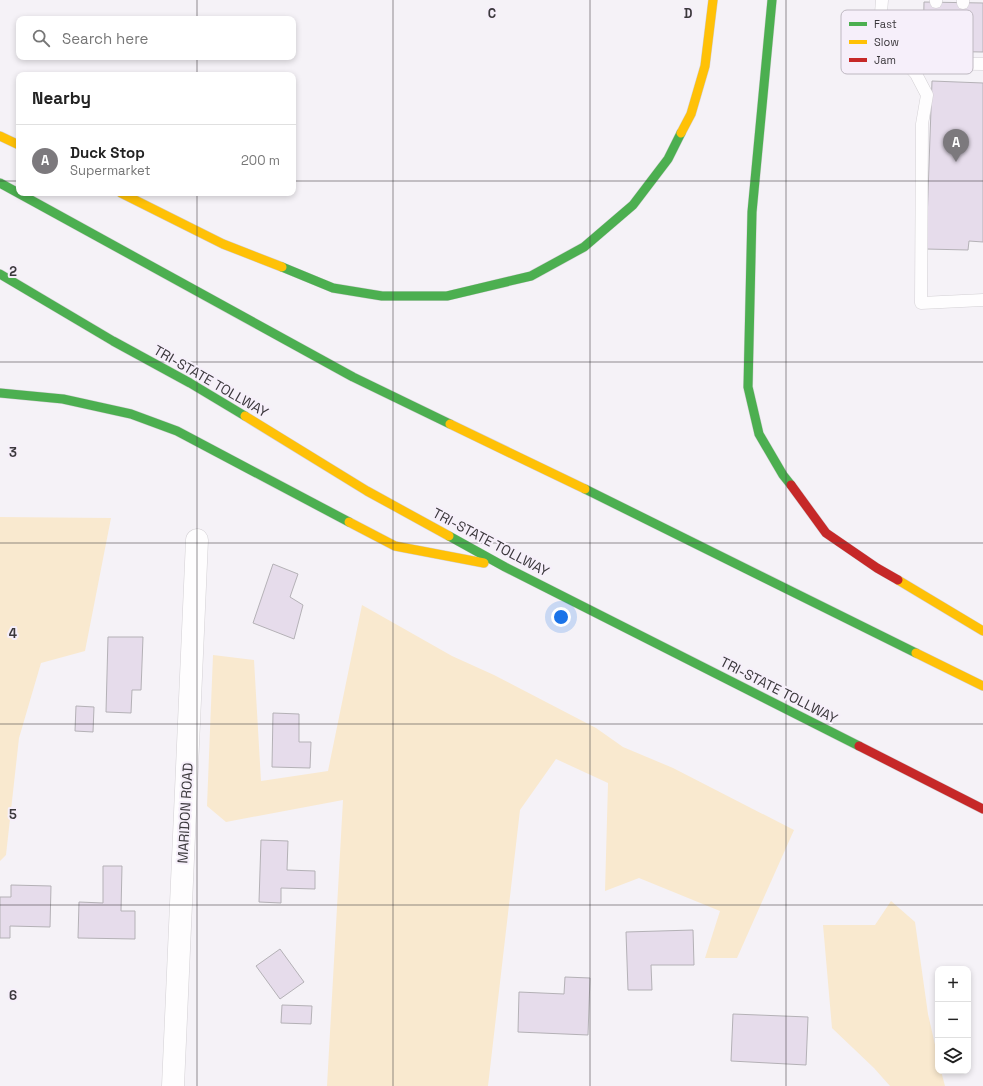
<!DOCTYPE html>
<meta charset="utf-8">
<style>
body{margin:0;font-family:"Space Grotesk",sans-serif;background:#f6f6f6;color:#222}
.controls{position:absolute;right:12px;bottom:12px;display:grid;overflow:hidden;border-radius:8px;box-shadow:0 2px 6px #0003}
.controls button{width:36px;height:36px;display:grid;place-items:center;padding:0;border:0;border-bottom:1px solid #e0e0e0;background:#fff;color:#222;font:20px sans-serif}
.you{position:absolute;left:561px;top:617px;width:14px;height:14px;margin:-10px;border:3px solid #fff;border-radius:50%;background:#1a73e8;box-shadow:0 0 0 6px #1a73e833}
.badge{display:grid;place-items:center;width:26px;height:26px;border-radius:50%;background:#7c797d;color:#fff;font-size:13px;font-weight:700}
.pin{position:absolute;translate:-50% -33px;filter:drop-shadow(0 1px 2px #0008)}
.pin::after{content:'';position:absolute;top:21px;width:14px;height:12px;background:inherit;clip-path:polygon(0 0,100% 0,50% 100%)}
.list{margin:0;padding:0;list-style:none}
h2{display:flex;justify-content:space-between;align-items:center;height:52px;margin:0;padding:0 16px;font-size:17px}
h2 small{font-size:13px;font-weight:400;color:#767676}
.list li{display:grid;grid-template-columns:26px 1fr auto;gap:12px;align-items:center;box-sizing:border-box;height:72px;padding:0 16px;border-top:1px solid #e0e0e0}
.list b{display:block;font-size:15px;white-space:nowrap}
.list p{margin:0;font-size:13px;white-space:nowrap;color:#767676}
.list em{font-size:13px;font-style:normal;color:#767676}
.icon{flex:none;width:22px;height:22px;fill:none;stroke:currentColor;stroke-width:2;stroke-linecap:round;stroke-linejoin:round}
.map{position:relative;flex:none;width:983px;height:1086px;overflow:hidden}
.search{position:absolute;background:#fff;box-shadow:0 2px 6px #0003;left:16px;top:16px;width:280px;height:44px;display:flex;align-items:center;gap:10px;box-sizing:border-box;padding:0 14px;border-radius:8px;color:#767676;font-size:15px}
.panel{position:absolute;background:#fff;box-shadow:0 2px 6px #0003;left:16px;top:72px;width:280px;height:124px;border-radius:8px}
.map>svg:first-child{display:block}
</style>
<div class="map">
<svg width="983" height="1086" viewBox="0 0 983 1086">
<rect width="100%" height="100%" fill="#f5f2f7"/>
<g fill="#f9e9cf">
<path d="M0,517l111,1 -26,133 -44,12 -22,75 -13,117 -6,6z"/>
<path d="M362,605l90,51 42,19 102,53 27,19 50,21 121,62 -57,128h-32l15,-47 -81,-33 -34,13 3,-108 -52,-24 -36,51 -32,276h-161l16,-286 -117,22 -19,-16 6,-151 41,5 7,121 67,-10z"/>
<path d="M891,901l24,21 13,92 10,44v13h3l4,15h-55l-16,-18 -42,-40 -9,-103h52z"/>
</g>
<g fill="#e6dceb" stroke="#b4b1b6">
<path d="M924,2l59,1v49l-60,-1z"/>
<path d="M932,81l51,2v159l-14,-1 -1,9 -42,-1z"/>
<path d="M273,564l25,10 -8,23 13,8 -9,34 -41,-16z"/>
<path d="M108,637h35l-2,53h-9l-1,23 -25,-1z"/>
<path d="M76,706l18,1 -1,25 -18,-1z"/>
<path d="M273,713l26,1v28h12l-1,26 -38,-1z"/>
<path d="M261,840l27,1 -1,29 28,1v18l-34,-1v15l-22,-1z"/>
<path d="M103,866h19l-1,45h14v28l-57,-1 1,-36 24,1z"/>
<path d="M11,885l40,1 -1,41 -40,-1v12h-10v-41h11z"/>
<path d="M693,930l1,35h-43l1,25h-24l-2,-58z"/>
<path d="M280,949l24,33 -24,17 -24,-33z"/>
<path d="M565,977l25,1 -2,57 -70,-3 1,-40 45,2z"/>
<path d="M282,1005l30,1 -1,18 -30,-1z"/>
<path d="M733,1014l75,3 -2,48 -75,-4z"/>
</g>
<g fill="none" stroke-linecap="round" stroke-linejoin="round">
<defs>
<g id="lane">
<path d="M882,0l-1,13 9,32 26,29 11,21 -5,29 -1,179 62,-3"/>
<path d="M936,2v-2"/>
<path d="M963,3v-3"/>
<path d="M905,63l78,1"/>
<path d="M935,63v-12"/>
<path d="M962,64v-13"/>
</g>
<path id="street" d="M173,1086l24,-546"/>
<g id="fast">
<path d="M772,0l-20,212 -4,175 11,47 24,41 8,10"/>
<path d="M0,183l353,194 97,47"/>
<path d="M282,267l51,21 49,8h65l84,-20 53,-29 49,-42 35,-46 13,-26"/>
<path d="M0,274l113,67 77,42 55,33"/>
<path d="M0,393l63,6 68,15 46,17 172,91"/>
<path d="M585,489l331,164"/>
<path d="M449,536l56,31 354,179"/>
</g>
<g id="slow">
<path d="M681,133l10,-19 14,-48 8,-66"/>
<path d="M0,136l19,9"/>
<path d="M121,193l102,51 59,23"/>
<path d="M245,416l122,75 82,45"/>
<path d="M450,424l135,65"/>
<path d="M349,522l46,24 89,17"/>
<path d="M898,580l85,51"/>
<path d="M916,653l67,33"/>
</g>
<g id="jam">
<path d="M791,485l35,48 51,35 21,12"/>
<path d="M859,746l124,63"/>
</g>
</defs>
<use href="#lane" stroke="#d3d0d4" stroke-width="13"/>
<use href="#street" stroke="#d3d0d4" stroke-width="23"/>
<use href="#fast" stroke="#d3d0d4" stroke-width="10"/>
<use href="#slow" stroke="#d3d0d4" stroke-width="10"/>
<use href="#jam" stroke="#d3d0d4" stroke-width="10"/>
<use href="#lane" stroke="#fefdfe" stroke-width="12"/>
<use href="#street" stroke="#fefdfe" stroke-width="22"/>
<use href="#fast" stroke="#4caf50" stroke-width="9"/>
<use href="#slow" stroke="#ffc107" stroke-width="9"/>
<use href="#jam" stroke="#c62828" stroke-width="9"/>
</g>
<path fill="none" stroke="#3b383c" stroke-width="1" stroke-opacity="0.55" d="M197,0v19M393,0v1086M590,0v1086M786,0v1086M197,57v18M0,181h19M293,181h690M197,193v893M0,362h983M0,543h983M0,724h983M0,905h983"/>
<g text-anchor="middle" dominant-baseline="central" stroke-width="4" stroke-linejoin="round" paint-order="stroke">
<g font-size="14" fill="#3b383c" stroke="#f6effa">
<text transform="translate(211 381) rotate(30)">TRI-STATE TOLLWAY</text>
<text transform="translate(491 542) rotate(28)">TRI-STATE TOLLWAY</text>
<text transform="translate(779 690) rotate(27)">TRI-STATE TOLLWAY</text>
<text transform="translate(185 813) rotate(-87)">MARIDON ROAD</text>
</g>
</g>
<rect x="841" y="10" width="132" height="64" rx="6" fill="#f6effa" stroke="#beb8c1" stroke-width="1"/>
<rect x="849" y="22" width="18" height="4" fill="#4caf50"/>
<rect x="849" y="40" width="18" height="4" fill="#ffc107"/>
<rect x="849" y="58" width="18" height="4" fill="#c62828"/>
<g font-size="11" fill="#3b383c">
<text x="874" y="28">Fast</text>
<text x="874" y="46">Slow</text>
<text x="874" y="64">Jam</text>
</g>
<g font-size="13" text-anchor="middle" font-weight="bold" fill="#3b383c" stroke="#f6effa" stroke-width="4" stroke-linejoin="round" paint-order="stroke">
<text x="492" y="18">C</text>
<text x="688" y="18">D</text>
<text x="13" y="276">2</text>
<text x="13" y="457">3</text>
<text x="13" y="638">4</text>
<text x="13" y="819">5</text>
<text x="13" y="1000">6</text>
</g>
</svg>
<div class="controls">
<button>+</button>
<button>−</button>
<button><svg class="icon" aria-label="layers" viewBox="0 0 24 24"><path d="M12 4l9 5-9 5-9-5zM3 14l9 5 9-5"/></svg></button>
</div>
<div class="you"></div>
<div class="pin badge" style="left:956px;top:162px">A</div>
<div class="search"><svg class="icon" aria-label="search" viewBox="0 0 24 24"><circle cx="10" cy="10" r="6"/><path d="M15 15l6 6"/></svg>Search here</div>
<section class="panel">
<h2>Nearby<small></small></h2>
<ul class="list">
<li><span class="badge">A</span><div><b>Duck Stop</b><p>Supermarket</p></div><em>200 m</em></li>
</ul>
</section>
</div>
